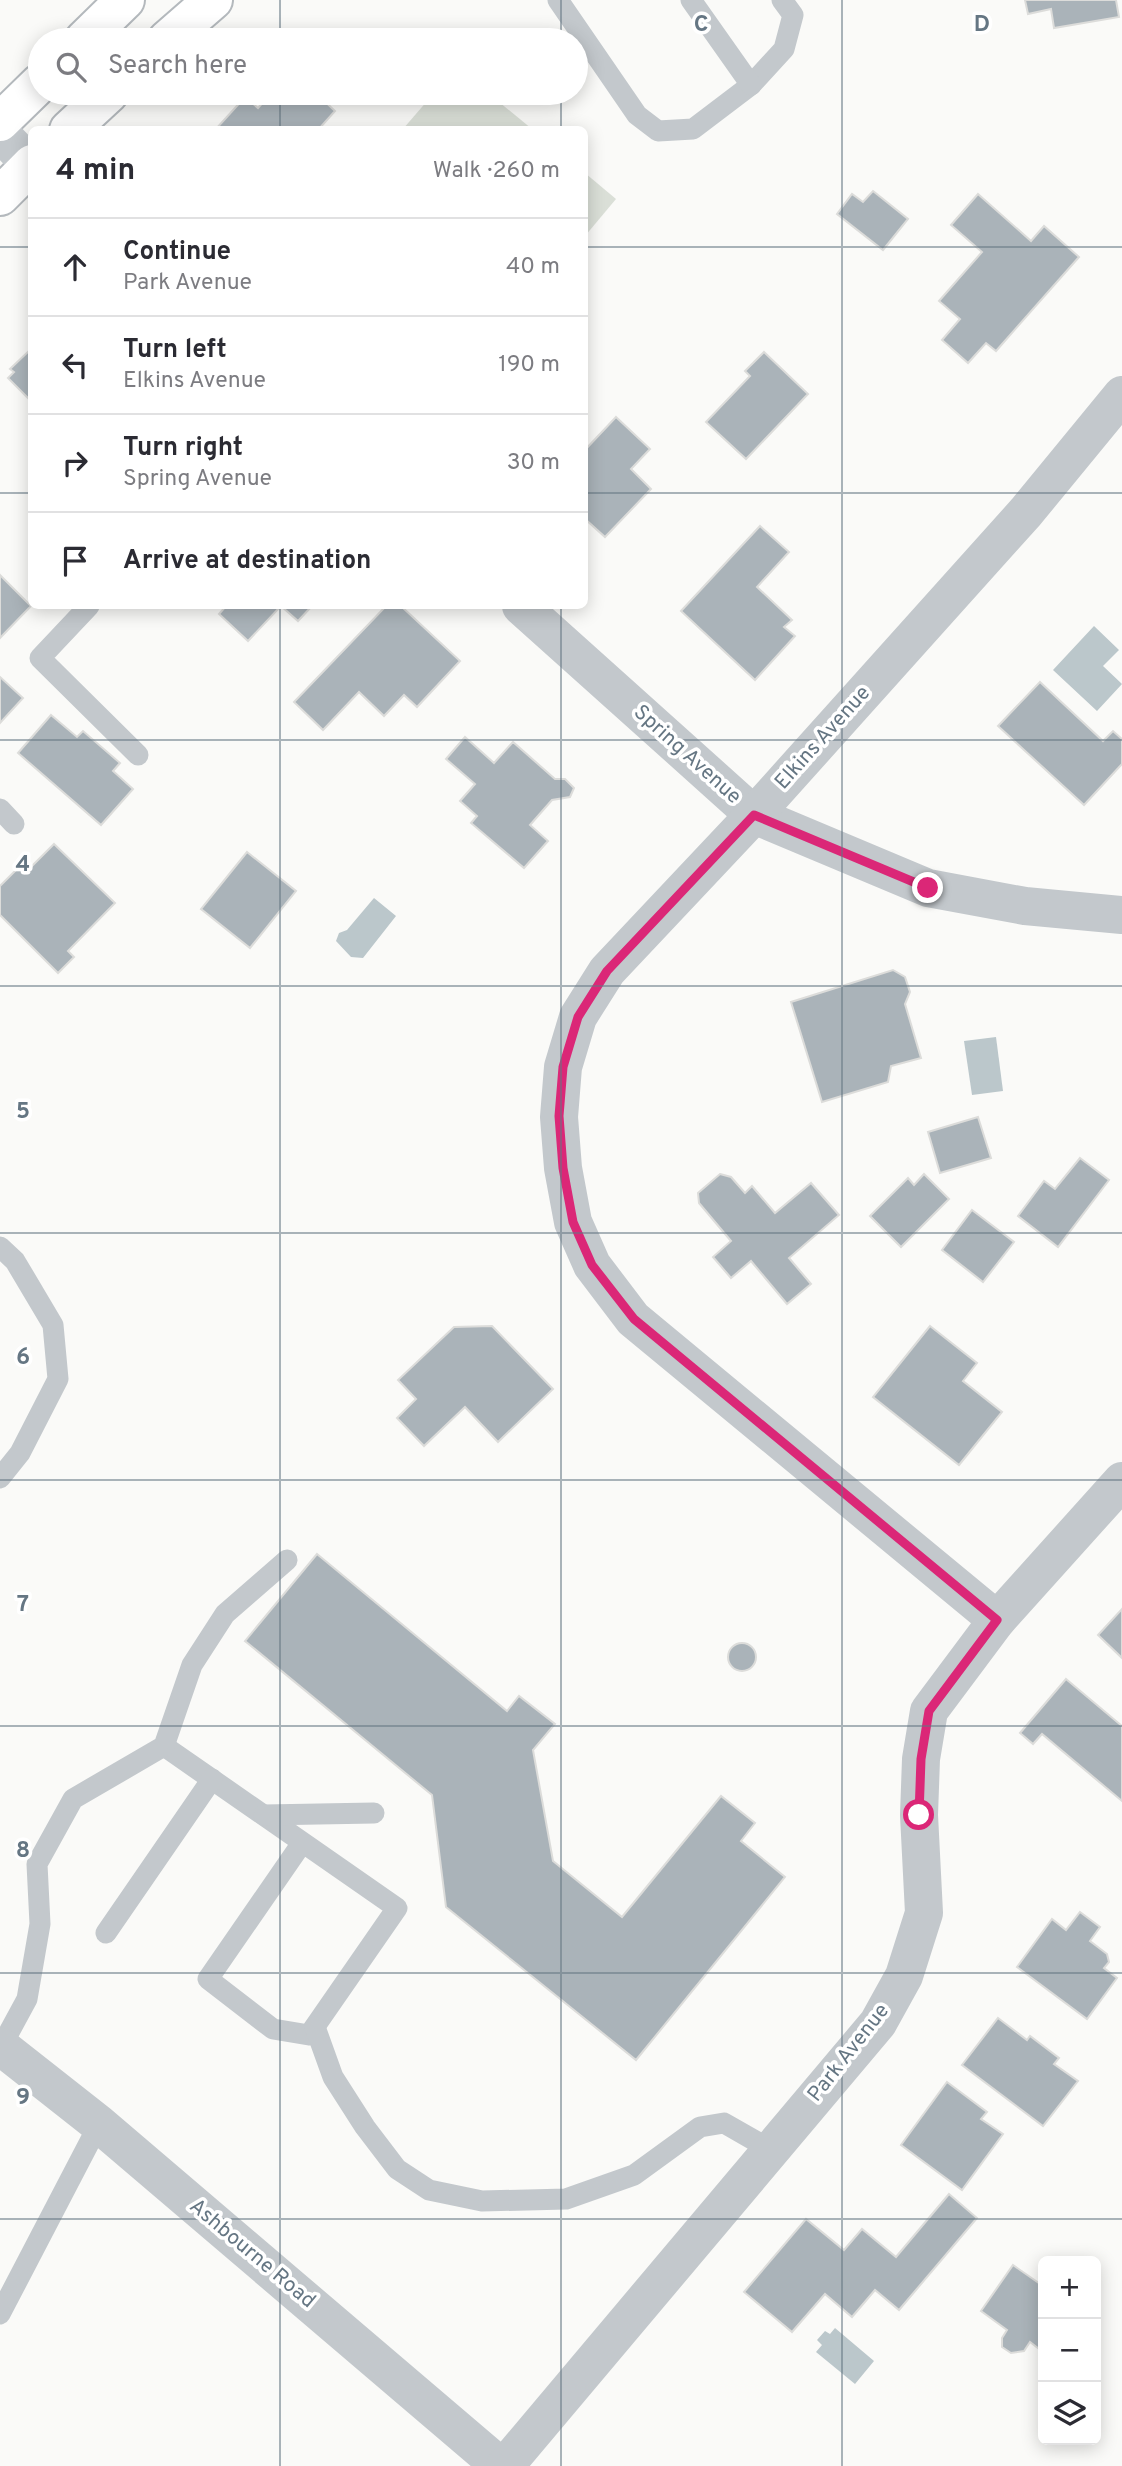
<!DOCTYPE html>
<meta charset="utf-8">
<style>
body{margin:0;font-family:Overpass,sans-serif;background:#f2f2f3;color:#2b2b33}
.controls{position:absolute;right:21px;bottom:21px;display:grid;overflow:hidden;border-radius:10px;box-shadow:0 4px 18px #0003}
.controls button{width:63px;height:63px;display:grid;place-items:center;padding:0;border:0;border-bottom:2px solid #e1e1e2;background:#fff;color:#2b2b33;font:35px sans-serif}
.stop{position:absolute;width:21px;height:21px;margin:-16px;border:5px solid #db2777;border-radius:50%;background:#fff}
.stop.end{background:#db2777;border-color:#fff;box-shadow:0 2px 7px #0008}
.list{margin:0;padding:0;list-style:none}
h2{display:flex;justify-content:space-between;align-items:center;height:91px;margin:0;padding:0 28px;font-size:30px}
h2 small{font-size:23px;font-weight:400;color:#7c7c81}
.list li{display:grid;grid-template-columns:46px 1fr auto;gap:21px;align-items:center;box-sizing:border-box;height:98px;padding:0 28px;border-top:2px solid #e1e1e2}
.list b{display:block;font-size:26px;white-space:nowrap}
.list p{margin:0;font-size:23px;white-space:nowrap;color:#7c7c81}
.list em{font-size:23px;font-style:normal;color:#7c7c81}
.icon{flex:none;width:38px;height:38px;fill:none;stroke:currentColor;stroke-width:2;stroke-linecap:round;stroke-linejoin:round}
.map{position:relative;flex:none;width:1122px;height:2466px;overflow:hidden}
.search{position:absolute;background:#fff;box-shadow:0 4px 18px #0003;left:28px;top:28px;width:560px;height:77px;display:flex;align-items:center;gap:18px;box-sizing:border-box;padding:0 24px;border-radius:38px;color:#7c7c81;font-size:26px}
.panel{position:absolute;background:#fff;box-shadow:0 4px 18px #0003;left:28px;top:126px;width:560px;height:483px;border-radius:10px}
.map>svg:first-child{display:block}
</style>
<div class="map">
<svg width="1122" height="2466" viewBox="0 0 1122 2466">
<rect width="100%" height="100%" fill="#fafaf8"/>
<g fill="#dadfd7">
<path d="M434,93h54l44,36h-129z"/>
<path d="M585,173l31,26 -31,37z"/>
</g>
<g fill="#bbc7cb">
<path d="M1094,626l25,24 -16,16 19,18 -25,27 -44,-41z"/>
<path d="M374,898l22,18 -33,42 -12,-1 -15,-16 3,-8 8,-3z"/>
<path d="M996,1037l7,54 -31,4 -8,-54z"/>
<path d="M835,2328l39,33 -19,23 -39,-32 6,-7 -5,-5 8,-9 5,3z"/>
</g>
<g fill="#aab3b9" stroke="#dcdcda" stroke-width="2">
<path d="M1025,0h91l3,17 -65,11 -3,-19 -23,5z"/>
<path d="M271,93h45l19,18 -17,19h-103l30,-33 13,11z"/>
<path d="M873,191l35,28 -25,31 -46,-36 15,-20 11,8z"/>
<path d="M978,194l53,47 13,-15 35,31 -83,94 -10,-8 -18,20 -26,-23 18,-21 -21,-18 43,-49 -31,-27z"/>
<path d="M32,348v54l-24,-24 6,-6 -4,-3z"/>
<path d="M764,352l44,42 -62,65 -40,-37 44,-46 -5,-5z"/>
<path d="M616,417l34,32 -19,20 20,20 -46,48 -21,-19v-67z"/>
<path d="M760,526l29,26 -32,35 35,33 -8,7 11,9 -40,44 -74,-69z"/>
<path d="M0,575l31,31 -31,32z"/>
<path d="M226,606h55l-33,35 -29,-27z"/>
<path d="M281,606h31l-14,15z"/>
<path d="M386,606h15l59,55 -43,46 -13,-12 -20,21 -25,-24 -36,38 -29,-28z"/>
<path d="M0,677l23,21 -23,25z"/>
<path d="M1040,682l63,59 10,-10 9,8v25l-38,41 -86,-79z"/>
<path d="M51,715l26,22 6,-6 37,32 -7,8 20,18 -32,36 -83,-72z"/>
<path d="M465,737l29,26 19,-21 42,37h10l9,9 -4,9 -18,3 -22,25 18,16 -24,27 -53,-45 6,-7 -17,-15 15,-17 -29,-25z"/>
<path d="M54,844l61,59 -47,48 6,6 -16,16 -58,-58v-29l19,-19 6,6z"/>
<path d="M247,852l49,39 -46,57 -49,-39z"/>
<path d="M893,970l12,7 5,15 -5,12 16,54 -30,8 -3,16 -66,20 -31,-100z"/>
<path d="M978,1117l13,41 -51,15 -12,-41z"/>
<path d="M1080,1158l29,22 -51,67 -40,-31 26,-35 11,8z"/>
<path d="M720,1174l11,3 14,16 7,-7 23,27 36,-30 28,32 -50,43 22,26 -24,20 -36,-43 -20,17 -18,-21 18,-16 -32,-38 -1,-10z"/>
<path d="M924,1174l25,25 -48,48 -31,-31 38,-38 6,7z"/>
<path d="M972,1210l42,32 -31,40 -41,-32z"/>
<path d="M492,1326l61,63 -55,53 -33,-35 -41,39 -27,-28 19,-19 -18,-19 56,-53z"/>
<path d="M930,1326l47,37 -14,18 39,31 -43,53 -86,-68z"/>
<path d="M317,1554l190,157 12,-15 36,28 -22,26 20,111 69,56 99,-121 34,27 -14,18 44,36 -149,183 -190,-153 -14,-112 -187,-154z"/>
<path d="M1122,1609v49l-24,-23z"/>
<circle cx="742" cy="1657" r="14"/>
<path d="M1066,1679l56,47v75l-80,-67 -9,10 -13,-11z"/>
<path d="M1080,1912l20,15 -10,14 17,13 2,8 -5,6 13,10 -30,41 -70,-52 35,-48 14,11z"/>
<path d="M998,2018l29,22 3,-4 29,22 -5,6 24,17 -35,45 -81,-61z"/>
<path d="M947,2082l40,30 -6,7 22,15 -41,56 -61,-45z"/>
<path d="M949,2194l28,24 -78,92 -24,-20 -23,27 -27,-23 -33,38 -48,-40 62,-73 38,31 18,-21 34,28z"/>
<path d="M1013,2265l30,21v66l-13,-10 -6,9 -13,2 -9,-6v-9l5,-8 -26,-19z"/>
</g>
<g fill="none" stroke-linecap="round" stroke-linejoin="round">
<defs>
<g id="highway">
<path d="M84,40l41,-40"/>
<path d="M167,40l46,-40"/>
<path d="M0,122l40,-39"/>
<path d="M69,130l40,-37"/>
<path d="M0,196l32,-32"/>
</g>
</defs>
<use href="#highway" stroke="#b4b9bd" stroke-width="42"/>
<g stroke="#c3c8cc" stroke-width="21">
<path d="M558,0l79,115 21,16 35,-2 58,-44 33,-36 9,-34 -11,-15"/>
<path d="M691,0l60,85"/>
<path d="M89,606l-49,52 98,97"/>
<path d="M0,809l14,15"/>
<path d="M0,1247l15,14 38,64 5,54 -38,74 -20,25"/>
<path d="M164,1746l233,162 -88,127 -36,-6 -65,-50 94,-136"/>
<path d="M264,1815l110,-2"/>
<path d="M106,1933l106,-154"/>
<path d="M315,2027l18,50 32,50 32,42 32,21 53,11 84,-2 68,-24 66,-48 24,-4 47,27"/>
<path d="M1,2047l26,-48 13,-75 -3,-60 36,-65 91,-53 28,-81 33,-51 62,-54"/>
<path d="M0,2314l99,-190"/>
</g>
<g stroke="#c3c8cc" stroke-width="38">
<path d="M0,133l32,33"/>
<path d="M521,606l233,209 174,73 97,18 97,9"/>
<path d="M997,1620l-364,-301 -41,-54 -19,-43 -10,-54 -4,-51 4,-50 15,-50 29,-46 147,-156 272,-303 96,-117"/>
<path d="M0,2046l99,78 401,342"/>
<path d="M505,2466l373,-443 26,-47 20,-63 -5,-98 2,-56 8,-48 68,-91 125,-139"/>
</g>
<use href="#highway" stroke="#fff" stroke-width="38"/>
</g>
<g fill="none" stroke-linecap="round" stroke-linejoin="round">
<path stroke="#db2777" stroke-width="9" d="M919,1815l2,-56 8,-48 68,-91 -363,-301 -42,-54 -19,-43 -10,-54 -4,-52 4,-49 15,-50 29,-46 147,-156 174,73"/>
</g>
<path fill="none" stroke="#657683" stroke-width="2" stroke-opacity="0.55" d="M280,0v40M561,0v40M842,0v2466M280,93v37M561,93v37M0,247h32M584,247h538M0,493h32M584,493h538M280,606v1860M561,606v1860M0,740h1122M0,986h1122M0,1233h1122M0,1480h1122M0,1726h1122M0,1973h1122M0,2219h1122"/>
<g text-anchor="middle" dominant-baseline="central" stroke-width="7" stroke-linejoin="round" paint-order="stroke">
<g font-size="21" fill="#657683" stroke="#fff">
<text transform="translate(823 738) rotate(-48)">Elkins Avenue</text>
<text transform="translate(687 755) rotate(42)">Spring Avenue</text>
<text transform="translate(849 2053) rotate(-52)">Park Avenue</text>
<text transform="translate(252 2254) rotate(40)">Ashbourne Road</text>
</g>
</g>
<g font-size="23" text-anchor="middle" font-weight="bold" fill="#657683" stroke="#fff" stroke-width="7" stroke-linejoin="round" paint-order="stroke">
<text x="701" y="31">C</text>
<text x="982" y="31">D</text>
<text x="23" y="871">4</text>
<text x="23" y="1118">5</text>
<text x="23" y="1364">6</text>
<text x="23" y="1611">7</text>
<text x="23" y="1857">8</text>
<text x="23" y="2104">9</text>
</g>
</svg>
<div class="controls">
<button>+</button>
<button>−</button>
<button><svg class="icon" aria-label="layers" viewBox="0 0 24 24"><path d="M12 4l9 5-9 5-9-5zM3 14l9 5 9-5"/></svg></button>
</div>
<div class="stop" style="left:919px;top:1815px"></div>
<div class="stop end" style="left:928px;top:888px"></div>
<div class="search"><svg class="icon" aria-label="search" viewBox="0 0 24 24"><circle cx="10" cy="10" r="6"/><path d="M15 15l6 6"/></svg>Search here</div>
<section class="panel">
<h2>4 min<small>Walk · 260 m</small></h2>
<ul class="list">
<li><svg class="icon" aria-label="ahead" viewBox="0 0 24 24"><path d="M12 20V5M6 11l6-6 6 6"/></svg><div><b>Continue</b><p>Park Avenue</p></div><em>40 m</em></li>
<li><svg class="icon" aria-label="left" viewBox="0 0 24 24"><path d="M17 20v-9H6M10 6l-5 5 5 5"/></svg><div><b>Turn left</b><p>Elkins Avenue</p></div><em>190 m</em></li>
<li><svg class="icon" aria-label="right" viewBox="0 0 24 24"><path d="M7 20v-9h11M14 6l5 5-5 5"/></svg><div><b>Turn right</b><p>Spring Avenue</p></div><em>30 m</em></li>
<li><svg class="icon" aria-label="arrive" viewBox="0 0 24 24"><path d="M6 21V4h12l-3 4 3 4H6"/></svg><div><b>Arrive at destination</b></div></li>
</ul>
</section>
</div>
